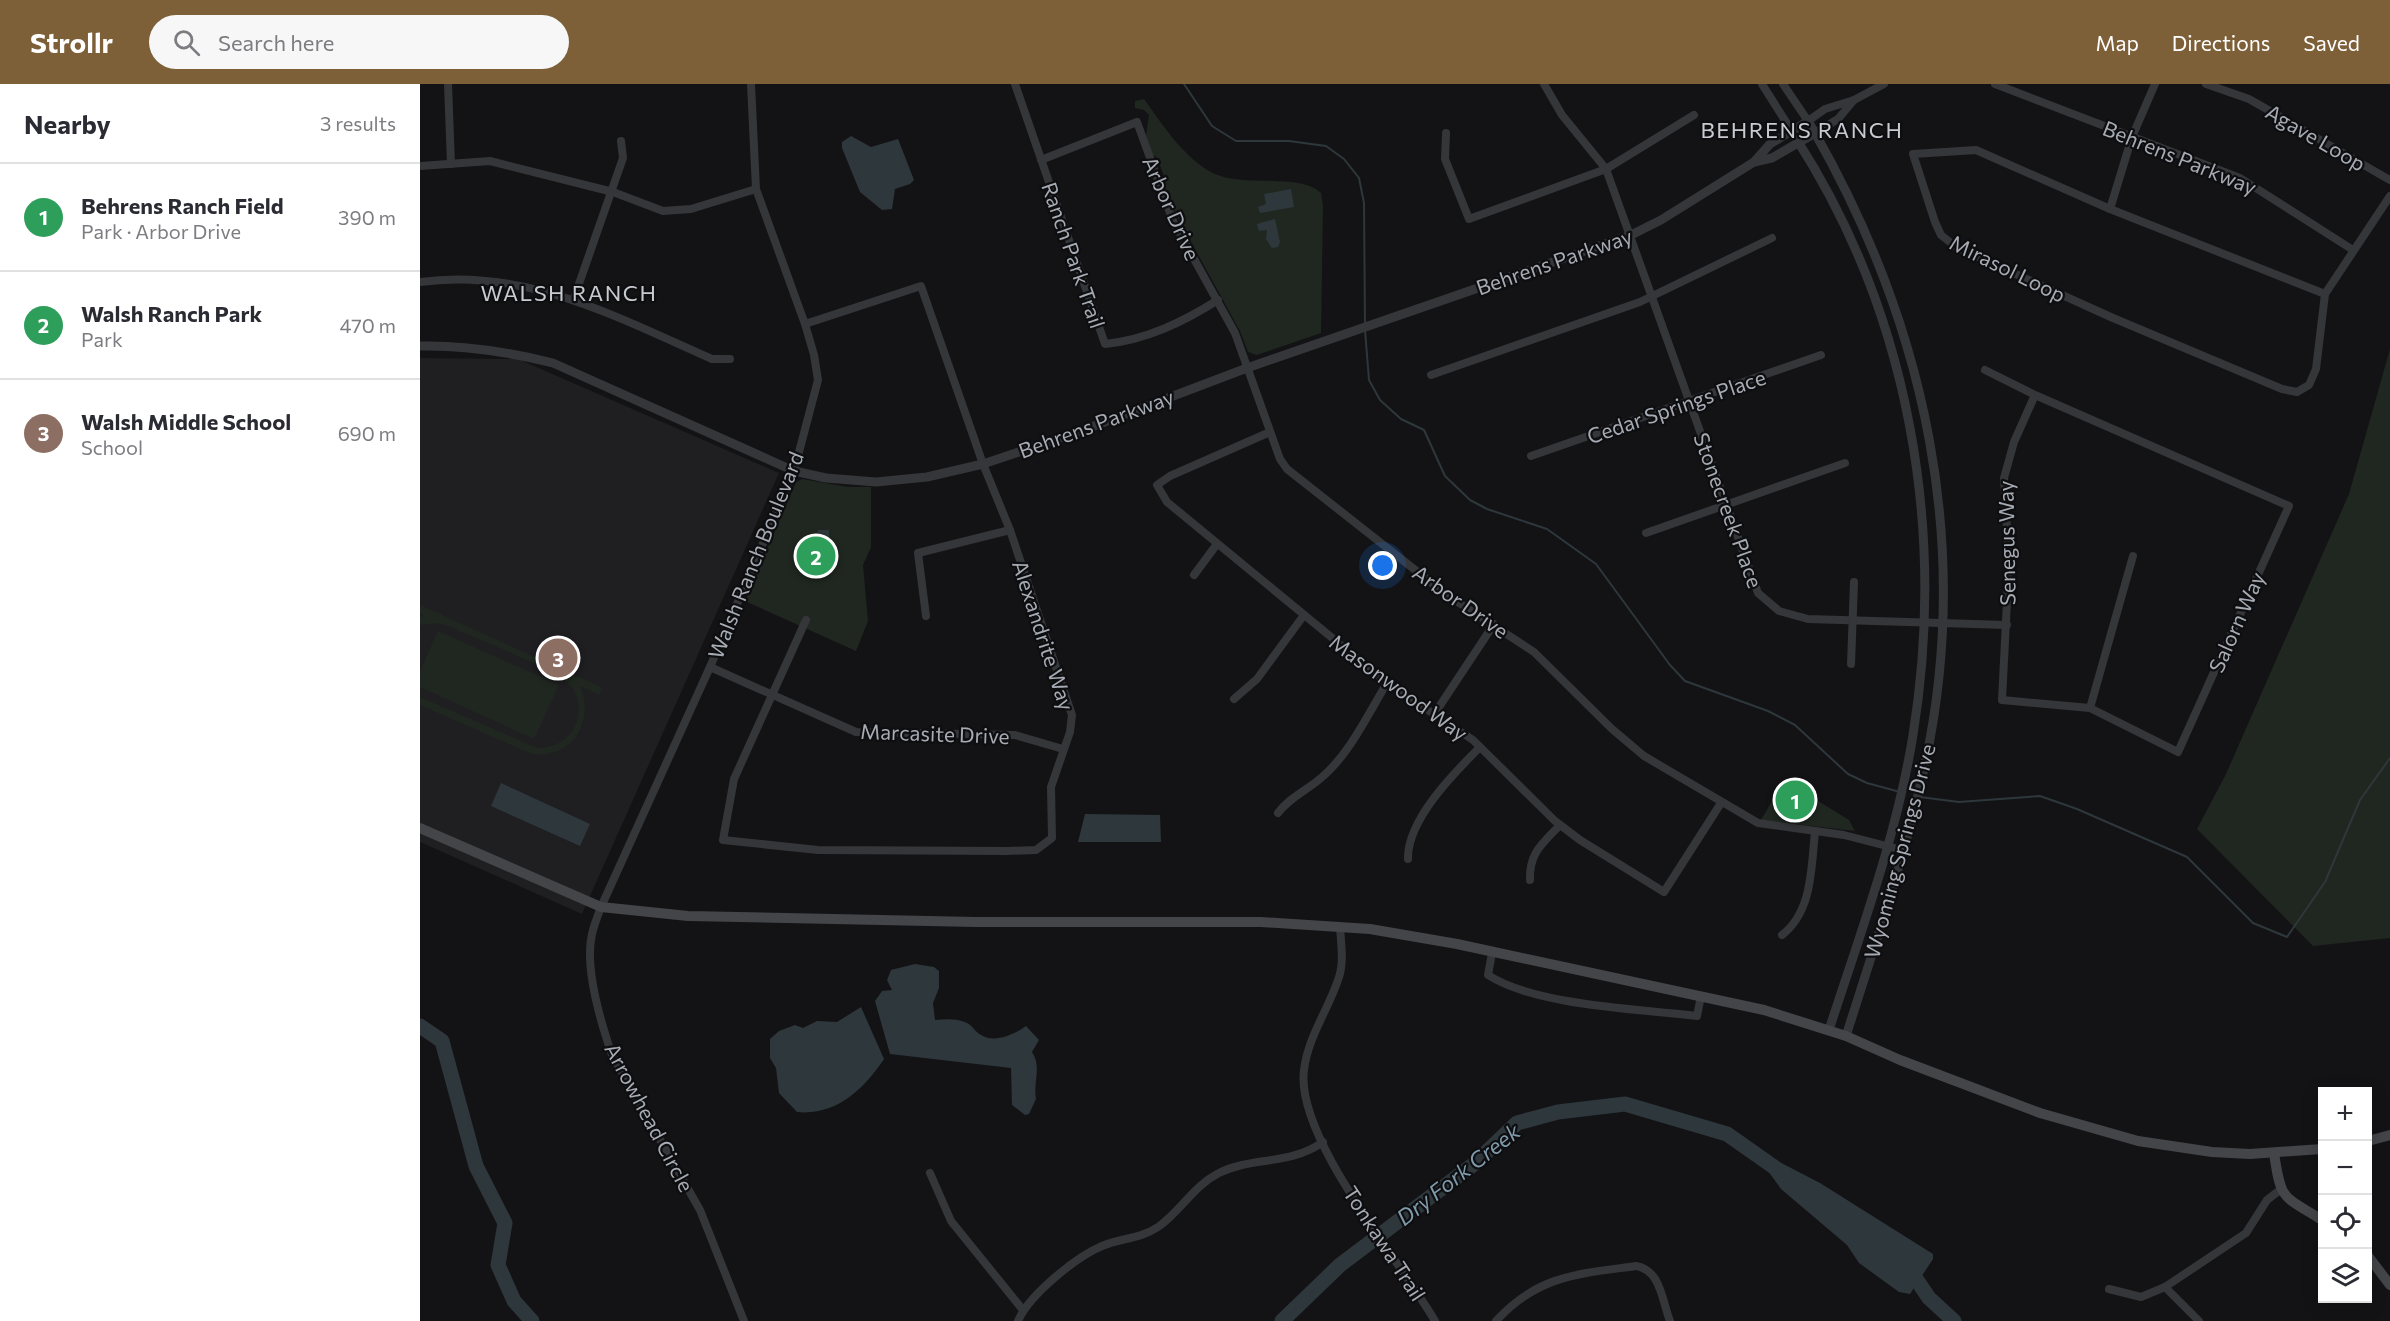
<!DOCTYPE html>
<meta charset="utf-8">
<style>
body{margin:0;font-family:Commissioner,sans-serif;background:#f7f7f7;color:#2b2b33}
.controls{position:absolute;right:18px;bottom:18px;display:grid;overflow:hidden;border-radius:0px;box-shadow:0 3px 15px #0003}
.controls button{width:54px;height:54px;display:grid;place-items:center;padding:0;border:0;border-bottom:2px solid #e1e1e2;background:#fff;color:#2b2b33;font:30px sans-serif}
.you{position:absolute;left:963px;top:482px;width:21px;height:21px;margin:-15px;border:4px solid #fff;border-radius:50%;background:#1a73e8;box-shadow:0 0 0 9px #1a73e833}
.badge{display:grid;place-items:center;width:39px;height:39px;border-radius:50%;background:#7d5f38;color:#fff;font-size:20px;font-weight:700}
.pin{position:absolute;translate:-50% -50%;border:3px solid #fff;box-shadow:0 2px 6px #0006}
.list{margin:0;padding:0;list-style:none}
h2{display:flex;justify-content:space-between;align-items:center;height:78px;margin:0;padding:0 24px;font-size:26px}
h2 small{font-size:20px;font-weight:400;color:#7c7c81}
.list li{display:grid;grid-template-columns:39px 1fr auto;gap:18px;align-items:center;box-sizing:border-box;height:108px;padding:0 24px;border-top:2px solid #e1e1e2}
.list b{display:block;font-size:22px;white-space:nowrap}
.list p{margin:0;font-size:20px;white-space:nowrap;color:#7c7c81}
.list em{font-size:20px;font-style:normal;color:#7c7c81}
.icon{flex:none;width:33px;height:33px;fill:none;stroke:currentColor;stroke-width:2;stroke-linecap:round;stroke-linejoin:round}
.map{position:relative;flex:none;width:1970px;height:1237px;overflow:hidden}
header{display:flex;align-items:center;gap:36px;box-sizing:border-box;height:84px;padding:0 30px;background:#7d5f38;color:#fff}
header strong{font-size:28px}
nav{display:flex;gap:33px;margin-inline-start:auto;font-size:21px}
.search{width:420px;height:54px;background:#f7f7f7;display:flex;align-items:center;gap:15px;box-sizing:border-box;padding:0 21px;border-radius:33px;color:#7c7c81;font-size:22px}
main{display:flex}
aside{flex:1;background:#fff}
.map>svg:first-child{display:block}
</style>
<header>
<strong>Strollr</strong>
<div class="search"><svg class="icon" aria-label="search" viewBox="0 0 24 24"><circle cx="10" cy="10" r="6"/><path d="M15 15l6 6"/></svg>Search here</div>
<nav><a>Map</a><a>Directions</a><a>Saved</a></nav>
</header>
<main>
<aside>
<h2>Nearby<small>3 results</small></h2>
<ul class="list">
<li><span class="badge" style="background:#2e9e5b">1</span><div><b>Behrens Ranch Field</b><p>Park · Arbor Drive</p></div><em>390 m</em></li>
<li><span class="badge" style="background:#2e9e5b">2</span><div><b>Walsh Ranch Park</b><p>Park</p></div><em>470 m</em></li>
<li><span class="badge" style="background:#8d6e63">3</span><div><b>Walsh Middle School</b><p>School</p></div><em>690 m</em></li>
</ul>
</aside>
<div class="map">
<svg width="1970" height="1237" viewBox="0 0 1970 1237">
<rect width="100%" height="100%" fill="#131315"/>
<path fill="#1f1f22" d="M0,274l98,1 261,114 -197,441 -162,-72z"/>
<g fill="#202720">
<path d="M724,15c18,25 38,56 65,72 33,19 89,0 112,22l2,13 -2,127 -64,22 -9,-3 -8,-21 -73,-133 -2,-19 -8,-22 -5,-2 -6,-19 3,-21 -5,-5 -9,-2v-7z"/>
<path d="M1970,265v589l-77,8 -116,-117 29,-55 123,-280z"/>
<path d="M382,395l46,8h23v60l-8,18 5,56 -12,30 -111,-50 51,-119z"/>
<path d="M0,521l183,83 -4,7 -19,-9c15,35 -7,73 -48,68l-112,-49v-8l117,51c16,0 31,-7 38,-22 6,-13 4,-29 -4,-40 -14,-17 -101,-50 -125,-61l-11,-2 -15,2v-8l4,-1 -4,-3z"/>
<path d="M18,547l121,54 -25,54 -114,-52v-16z"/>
<path d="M1364,696l65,40 6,11 -94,-11z"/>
</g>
<g fill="#2e373c">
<path d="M431,52l20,11 27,-8 2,5 14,36 -4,4 -15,5 -3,20 -10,1 -22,-18 -18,-44v-6z"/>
<path d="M871,105l3,18 -34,6 -2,-6 8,-3 -2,-10z"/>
<path d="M855,135l5,23 -2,5 -6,1 -6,-9 1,-9 -8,1 -2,-7z"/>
<path d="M398,446h11v22l-14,2z"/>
<path d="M81,699l89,41 -10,22 -89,-40z"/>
<path d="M665,730l75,1 1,27h-83z"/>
<path d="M495,880l19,3 5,4v17l-6,15 2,17c11,-1 22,-2 32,3 6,3 8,9 14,12 14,9 34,-1 45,-9l13,14 -7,12c10,15 1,29 4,47l-7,15 -4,1 -13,-10 -1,-37 -121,-14 -15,-53 7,-10 10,-1 -5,-10 4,-10z"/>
<path d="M441,923l23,52c-20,30 -48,57 -87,53l-18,-19 -3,-25 -6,-10v-19l9,-8 16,-6 8,3 14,-7 20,1z"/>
<path d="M1348,1072l52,27 113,71v5l-23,35 -11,-2 -40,-29 -12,-18 -66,-56 -13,-18z"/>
</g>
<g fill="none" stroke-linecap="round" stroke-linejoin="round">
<g stroke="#2e373c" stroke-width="2">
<path d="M764,0l28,42 24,15h53l37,5 18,13 15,19 5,25 1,122"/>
<path d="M945,246l4,50 11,20 21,19 23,11 21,46 25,24 17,9 60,20 49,35 74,101 15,16 83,30 27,14 53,49 19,9 33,9"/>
<path d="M1500,713l39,5 81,-6 37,13 110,48 66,66 34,14 38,-55 35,-82 30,-42"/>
</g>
<g stroke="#2e373c" stroke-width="15">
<path d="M0,942l22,15 34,125 29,57 -7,42 16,36 18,20"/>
<path d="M1488,1183l21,31 25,23"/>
<path d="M862,1237l58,-56 134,-101 43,-41 41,-11 67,-8 102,30 57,40"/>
</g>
<g stroke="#353639" stroke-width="8">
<path d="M28,0l3,80"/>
<path d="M595,0l90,260c41,-4 78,-22 113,-44"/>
<path d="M1124,0l18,31 44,54 152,424 21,18 29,8 199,6"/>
<path d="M1342,0l29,46"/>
<path d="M1363,0l25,37 17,-12 29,-9 -16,19 -23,14"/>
<path d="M1575,0l245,94 113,72"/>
<path d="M1786,0l43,15 141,81"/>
<path d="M1434,16l30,-16"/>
<path d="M1026,49l-1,26 24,60 137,-50 88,-54"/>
<path d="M621,76l96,-38 36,99 62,112 45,126 7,10 160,126 87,57 78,77 32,27 114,67 86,12 58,15"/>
<path d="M0,82l70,-5 123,31 50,19 28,-2 65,-20"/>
<path d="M1690,125l22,-72 23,-53"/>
<path d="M0,198c105,-15 199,36 292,77h18"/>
<path d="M1905,210l-215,-85 -134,-59 -63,4 22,68 6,13 15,12 157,71 169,71 15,3 12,-7 7,-16 9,-75 65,-98"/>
<path d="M154,214l49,-140 -2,-17"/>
<path d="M385,240l116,-38 62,178 27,66 62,185 -2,17 -19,55 1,51 -16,12 -29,1 -189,-1 -95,-10 11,-61 72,-159"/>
<path d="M1565,286l50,25 254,111 -111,246 -88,-44 -88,-8 7,-138 -5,-84 10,-36 21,-47"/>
<path d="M1011,291l209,-73 132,-64"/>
<path d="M850,348l-100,44 -13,9 10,17 220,181 86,57 82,81 25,19 84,52 57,-89"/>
<path d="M1111,372l290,-101"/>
<path d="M1226,449l199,-70"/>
<path d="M774,491l23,-31"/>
<path d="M506,532l-8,-63 92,-23"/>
<path d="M1431,580l3,-82"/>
<path d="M290,583l146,65 159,3 48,14"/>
<path d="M814,615l23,-20 47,-64"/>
<path d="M1670,624l43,-152"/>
<path d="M1015,629l59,-89"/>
<path d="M858,729c12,-16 28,-22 43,-35 28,-23 47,-64 66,-95"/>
<path d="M988,775c-1,-39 46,-86 72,-112"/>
<path d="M1110,796c-1,-27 12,-36 30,-55"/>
<path d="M920,843c1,16 4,35 -1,50 -10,32 -31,59 -35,93 -9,67 97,192 131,251"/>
<path d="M1362,851c31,-24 29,-68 33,-103"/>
<path d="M1072,869l-4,22c48,31 152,34 209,41l4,-20"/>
<path d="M510,1089l21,48 72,89"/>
<path d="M1745,1203l34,34"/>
<path d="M1689,1205l32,8 24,-10 81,-54 21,-33 13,-10"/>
<path d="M324,1237l-44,-111 -88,-155c-11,-32 -28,-87 -20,-121 2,-9 6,-19 9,-27l109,-240 84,-196 24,-91 -4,-25 -9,-31 -49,-135 -5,-105"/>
<path d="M598,1237c11,-26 58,-64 84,-75 19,-8 38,-7 56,-19 23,-16 35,-41 61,-54 34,-17 70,-7 104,-31"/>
<path d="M1076,1237c42,-46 82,-47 140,-55 25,4 26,35 34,55"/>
</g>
<g stroke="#353639" stroke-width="9">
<path d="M1377,56c113,176 149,390 116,595 -16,100 -53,199 -84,295"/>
<path d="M1334,78l16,-18 38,-23 7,12c111,195 158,414 109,636 -20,90 -50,179 -78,267"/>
<path d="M0,262c46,-1 89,6 133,17l241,108 32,7 50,4 51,-5 56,-13 98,-33 166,-63 384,-133 30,-15 93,-58 18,-4 43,-25"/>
</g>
<g stroke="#434549" stroke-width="10">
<path d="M0,744l181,79 87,9 288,6h285l109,7 87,15 307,66 82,26 54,24 140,53 98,28 74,11 38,2 72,-5"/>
<path d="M1948,1057l22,-6"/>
<path d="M1854,1069c7,48 8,42 48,67"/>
<path d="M1948,1172l22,29"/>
</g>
</g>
<g text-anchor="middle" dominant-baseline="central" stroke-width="4.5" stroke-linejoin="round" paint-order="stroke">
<g font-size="21" fill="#a6abb4" stroke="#0e0e10">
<text transform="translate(1896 53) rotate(30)">Agave Loop</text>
<text transform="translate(1760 73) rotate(22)">Behrens Parkway</text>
<text transform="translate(752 124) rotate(66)">Arbor Drive</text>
<text transform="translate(654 171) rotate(71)">Ranch Park Trail</text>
<text transform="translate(1134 177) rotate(-19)">Behrens Parkway</text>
<text transform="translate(1588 184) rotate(26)">Mirasol Loop</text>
<text transform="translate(1256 322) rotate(-19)">Cedar Springs Place</text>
<text transform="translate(676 339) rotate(-20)">Behrens Parkway</text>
<text transform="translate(1309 426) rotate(70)">Stonecreek Place</text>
<text transform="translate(1586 459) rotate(-91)">Senegus Way</text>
<text transform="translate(335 471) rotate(-68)">Walsh Ranch Boulevard</text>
<text transform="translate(1041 517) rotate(35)">Arbor Drive</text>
<text transform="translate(1816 538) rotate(-66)">Salorn Way</text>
<text transform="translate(624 551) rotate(72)">Alexandrite Way</text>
<text transform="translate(979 603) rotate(36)">Masonwood Way</text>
<text transform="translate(515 649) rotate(2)">Marcasite Drive</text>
<text transform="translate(1479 767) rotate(-75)">Wyoming Springs Drive</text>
<text transform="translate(230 1033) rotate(62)">Arrowhead Circle</text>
<text transform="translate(965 1159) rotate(57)">Tonkawa Trail</text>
</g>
<g font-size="22" letter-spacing="1.5" fill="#c7cad0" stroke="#0e0e10">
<text x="1382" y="45">BEHRENS RANCH</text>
<text x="149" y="208">WALSH RANCH</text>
</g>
<g font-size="22" font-style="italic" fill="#809bac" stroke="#0e0e10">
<text transform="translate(1038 1090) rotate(-38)">Dry Fork Creek</text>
</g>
</g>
</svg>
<div class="controls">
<button>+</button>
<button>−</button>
<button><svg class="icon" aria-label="locate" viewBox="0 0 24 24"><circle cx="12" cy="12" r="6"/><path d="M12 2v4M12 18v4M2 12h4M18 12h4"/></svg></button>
<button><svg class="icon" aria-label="layers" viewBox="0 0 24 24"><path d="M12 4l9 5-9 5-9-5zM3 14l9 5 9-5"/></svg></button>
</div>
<div class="you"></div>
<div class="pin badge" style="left:1375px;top:716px;background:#2e9e5b">1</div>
<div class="pin badge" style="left:396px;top:472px;background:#2e9e5b">2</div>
<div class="pin badge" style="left:138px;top:574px;background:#8d6e63">3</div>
</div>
</main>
